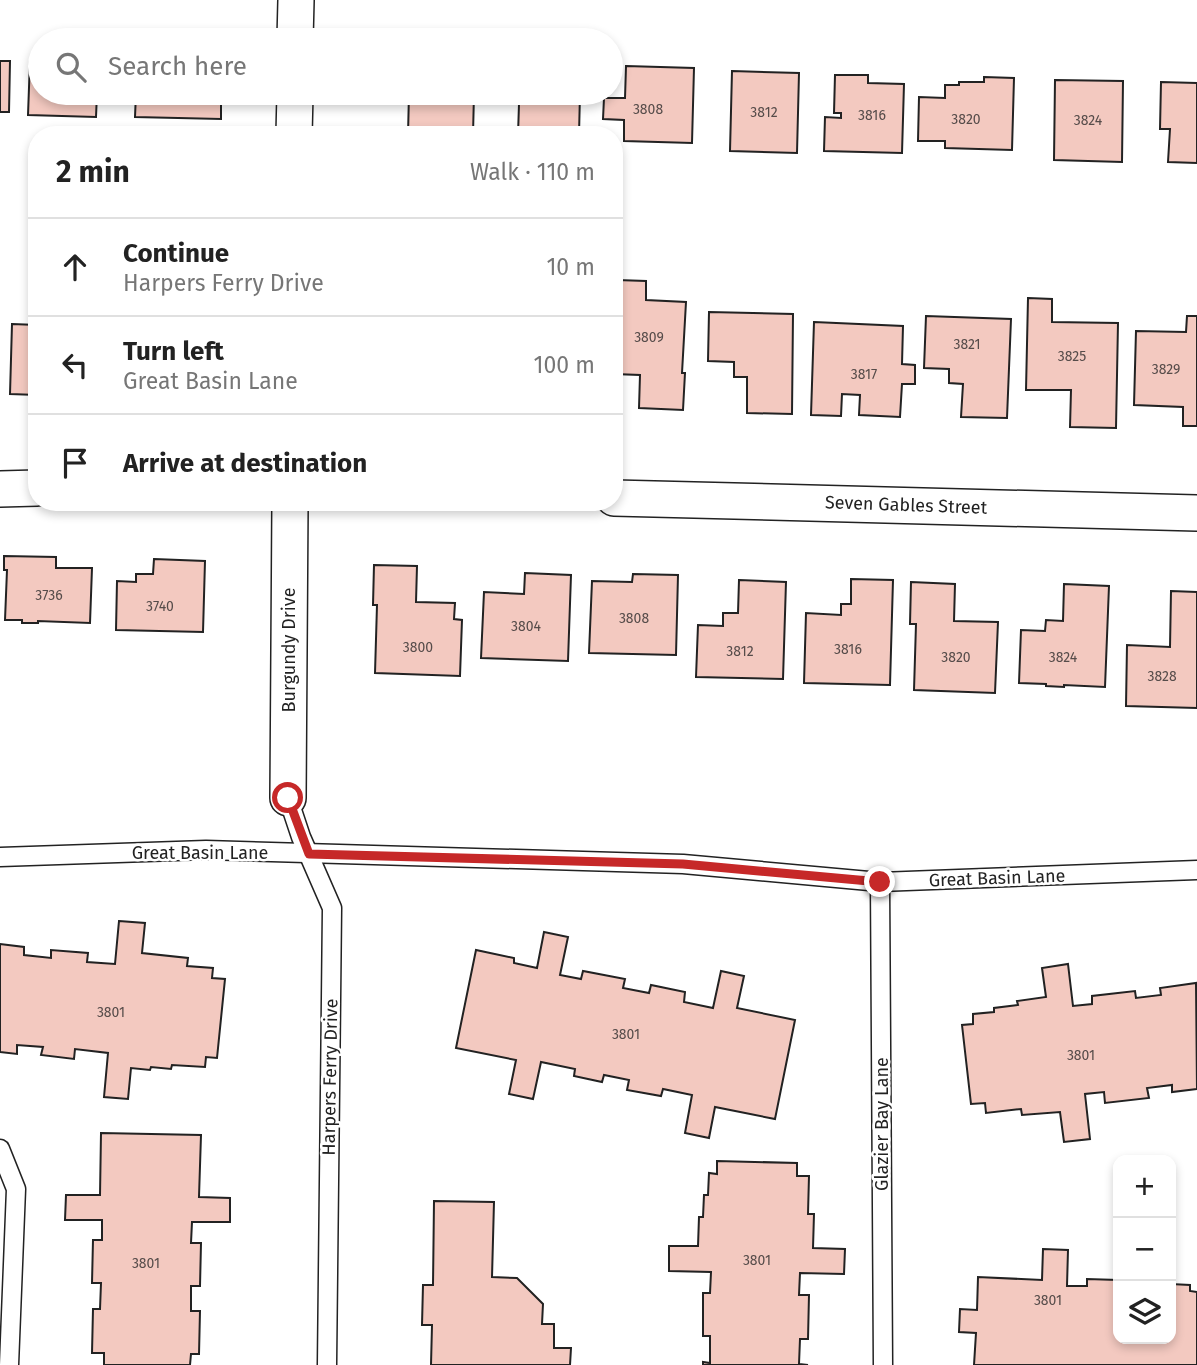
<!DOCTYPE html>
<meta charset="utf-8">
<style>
body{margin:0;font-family:"Fira Sans",sans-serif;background:#f6f6f6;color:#222}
.controls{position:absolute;right:21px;bottom:21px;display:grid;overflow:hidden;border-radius:14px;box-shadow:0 4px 10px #0003}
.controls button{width:63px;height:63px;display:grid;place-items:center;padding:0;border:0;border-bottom:2px solid #e0e0e0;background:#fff;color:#222;font:35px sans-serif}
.stop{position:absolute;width:21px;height:21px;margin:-16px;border:5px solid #c62828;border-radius:50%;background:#fff}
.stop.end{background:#c62828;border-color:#fff;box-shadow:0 2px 7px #0008}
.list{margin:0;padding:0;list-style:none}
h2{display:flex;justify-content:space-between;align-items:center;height:91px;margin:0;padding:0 28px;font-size:30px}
h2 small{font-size:23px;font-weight:400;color:#767676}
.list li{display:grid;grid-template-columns:46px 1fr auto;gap:21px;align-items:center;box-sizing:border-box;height:98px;padding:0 28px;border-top:2px solid #e0e0e0}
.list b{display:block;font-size:26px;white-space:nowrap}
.list p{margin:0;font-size:23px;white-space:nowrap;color:#767676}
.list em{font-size:23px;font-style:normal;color:#767676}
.icon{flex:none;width:38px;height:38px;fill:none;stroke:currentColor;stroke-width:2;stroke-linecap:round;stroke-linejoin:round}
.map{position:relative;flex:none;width:1197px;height:1365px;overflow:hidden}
.search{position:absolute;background:#fff;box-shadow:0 4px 10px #0003;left:28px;top:28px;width:595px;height:77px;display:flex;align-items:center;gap:18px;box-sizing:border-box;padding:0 24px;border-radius:38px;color:#767676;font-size:26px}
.panel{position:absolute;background:#fff;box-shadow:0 4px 10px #0003;left:28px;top:126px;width:595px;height:385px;border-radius:28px}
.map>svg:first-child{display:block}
</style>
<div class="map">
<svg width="1197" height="1365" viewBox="0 0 1197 1365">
<rect width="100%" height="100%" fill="#fff"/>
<g fill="#f3c9c0" stroke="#222" stroke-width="2">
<path d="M30,60h10v33h57l-1,24 -68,-2z"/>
<path d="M0,61h10l-1,51h-9z"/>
<path d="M626,66l68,2 -2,75 -68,-2v-21l-21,-1 1,-21h21z"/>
<path d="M732,71l67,2 -2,80 -67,-2z"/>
<path d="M835,75h33v8l36,1 -2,69 -78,-2 1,-34 16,1v-5h-7z"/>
<path d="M984,77l30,1 -2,72 -67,-2v-7h-27l1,-44 26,1v-13h14v-3h25z"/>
<path d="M1055,80l68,1 -1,81 -68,-2z"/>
<path d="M1161,82l36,1v80l-29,-1 2,-33h-10z"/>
<path d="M136,93h85v26l-86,-2z"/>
<path d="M409,93h65l-1,42h-65z"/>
<path d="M509,93h71l-1,42h-61l1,-31 -10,-1z"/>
<path d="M617,280l29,1v19l40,2 -4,71h3l-2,37 -44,-2 1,-33 -26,-1v-78h2z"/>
<path d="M1028,298l24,1v23l66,1 -2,105 -46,-1 1,-37h-45z"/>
<path d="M709,312l84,2 -1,100 -45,-1v-36h-13v-15l-26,-1z"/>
<path d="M926,316l85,3 -4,99 -46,-1 2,-33 -14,-1v-14l-25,-1z"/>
<path d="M1187,316h10v110h-14v-19l-49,-2 2,-74 50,1z"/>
<path d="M814,322l89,4 -1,38 13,1v19h-13l-2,33 -41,-2 1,-20 -18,-1 -1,22 -30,-1z"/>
<path d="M12,324l25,1v70l-27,-1z"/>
<path d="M4,556l52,1v11h36l-2,55 -52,-2v2h-16v-3h-17l2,-50h-3z"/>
<path d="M154,559l51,2 -2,71 -87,-2 1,-49 19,1v-8h17z"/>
<path d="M374,565l43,1 -1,36 39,1 -1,16 8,1 -2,56 -85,-3 2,-68h-4z"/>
<path d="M525,573l46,2 -3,86 -87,-3 3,-66 40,2z"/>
<path d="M633,574l45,1 -2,80 -87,-2 3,-72 40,1z"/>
<path d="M851,579l42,1 -3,105 -86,-2 2,-70 35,2v-11h10z"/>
<path d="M739,580l47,2 -3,97 -87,-2 2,-52 25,1v-13h15z"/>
<path d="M911,582l44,2 -1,37 44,1 -3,71 -81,-3 2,-66h-6z"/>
<path d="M1064,584l45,2 -4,101 -41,-2v2l-18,-1v-2l-27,-1 2,-53 24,1 1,-11 17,1z"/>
<path d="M1171,591l26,1v116l-71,-2 1,-61 43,2z"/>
<path d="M119,921l26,2 -3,30 46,5 -1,8 26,2 -1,10 13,1 -8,79 -11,-1 -1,10 -33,-2 -1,4 -20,-2 -1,3 -19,-2 -3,31 -24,-2 4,-44 -33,-4 -1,10 -33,-4 2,-8 -26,-2v9l-17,-2v-108l24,3v8l27,3v-8l37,3 -1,9 28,2z"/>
<path d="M544,932l24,5 -8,38 21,4 2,-8 42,8 -2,9 26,5 2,-8 34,7 -1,10 29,6 8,-37 23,5 -7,32 58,12 -20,99 -60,-12 -6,31 -24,-5 7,-38 -29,-6 -2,7 -34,-6 2,-10 -25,-5 -2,7 -28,-6 1,-7 -34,-7 -8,37 -24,-5 7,-34 -60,-12 20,-98 38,8v5l23,5z"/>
<path d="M1068,964l5,42 19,-2v-8l43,-5 1,7 25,-3 -1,-7 36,-5 1,106 -25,3v-7l-25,3 2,10 -44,5 -1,-11 -19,2 5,45 -26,3 -4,-30 -38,3 -1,-6 -35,4 -1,-10 -14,1 -9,-79 11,-1v-10l21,-2v-4l24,-3 -1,-4 29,-4 -4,-29z"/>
<path d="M101,1133l100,2 -2,62 31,1v24h-38l-1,21h10l-1,43h-9v25h9l-1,43h-8l-1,11h-86v-12h-12l1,-44h7l1,-26h-9l1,-43h9v-20h-37l1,-25h34z"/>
<path d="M717,1161l80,2v13h12l-1,38h6l-1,34 32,1 -1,25 -44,-1 -1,22h10l-1,44h-8l-1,25 9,1h-105v-3l7,1v-27h-7v-43h7l1,-21 -42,-1v-25h29l1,-29h4l1,-22h4l1,-22 8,1z"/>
<path d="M434,1201l60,1 -2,75 25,1 26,26 -1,20h12v24h17l-1,17h-139l1,-40h-10l1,-40h10z"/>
<path d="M1043,1249l25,1 -1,36h20v-7l31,1v59h53v-55l19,1v6l7,1v73h-223l2,-32 -17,-1 1,-23 17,1 1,-33 64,3z"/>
</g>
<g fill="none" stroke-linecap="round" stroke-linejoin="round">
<defs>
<g id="lane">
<path d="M288,798l13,39 31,71 -5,457"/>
<path d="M0,857l206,-7 477,14 197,18 317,-12"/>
<path d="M880,882l3,483"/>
<path d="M0,1149l16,40 -7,176"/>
</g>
<g id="street">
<path d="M295,40l1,-40"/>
<path d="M294,135l1,-42"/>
<path d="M0,489l37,-1"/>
<path d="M614,498l583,15"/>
<path d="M288,798l2,-296"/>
</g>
</defs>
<use href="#lane" stroke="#222" stroke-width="21"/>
<use href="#street" stroke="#222" stroke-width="38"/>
<use href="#lane" stroke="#fff" stroke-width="18"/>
<use href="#street" stroke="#fff" stroke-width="35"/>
</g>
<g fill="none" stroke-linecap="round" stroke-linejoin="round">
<path stroke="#c62828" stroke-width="9" d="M288,798l21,56 374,10 197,18"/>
</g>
<g text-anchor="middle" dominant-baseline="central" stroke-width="5" stroke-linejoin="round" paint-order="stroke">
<g font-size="14" fill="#564c4a">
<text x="648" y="109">3808</text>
<text x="764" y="112">3812</text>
<text x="872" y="115">3816</text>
<text x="966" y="119">3820</text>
<text x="1088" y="120">3824</text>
<text x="649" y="337">3809</text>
<text x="967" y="344">3821</text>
<text x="1072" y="356">3825</text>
<text x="1166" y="369">3829</text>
<text x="864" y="374">3817</text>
<text x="49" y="595">3736</text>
<text x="160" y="606">3740</text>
<text x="634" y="618">3808</text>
<text x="526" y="626">3804</text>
<text x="418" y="647">3800</text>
<text x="848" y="649">3816</text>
<text x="740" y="651">3812</text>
<text x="956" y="657">3820</text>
<text x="1063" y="657">3824</text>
<text x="1162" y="676">3828</text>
<text x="111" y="1012">3801</text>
<text x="626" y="1034">3801</text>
<text x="1081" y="1055">3801</text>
<text x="757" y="1260">3801</text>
<text x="146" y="1263">3801</text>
<text x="1048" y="1300">3801</text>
</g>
<g font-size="18" fill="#222" stroke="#fff">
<text transform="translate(906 505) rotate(2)">Seven Gables Street</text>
<text transform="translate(289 650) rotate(-90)">Burgundy Drive</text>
<text x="200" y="853">Great Basin Lane</text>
<text transform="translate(997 878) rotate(-2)">Great Basin Lane</text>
<text transform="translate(330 1077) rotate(-89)">Harpers Ferry Drive</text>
<text transform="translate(882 1124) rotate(-90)">Glazier Bay Lane</text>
</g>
</g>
</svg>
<div class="controls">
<button>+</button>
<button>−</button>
<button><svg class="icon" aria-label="layers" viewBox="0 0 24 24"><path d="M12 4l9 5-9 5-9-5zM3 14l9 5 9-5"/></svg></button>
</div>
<div class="stop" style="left:288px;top:798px"></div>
<div class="stop end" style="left:880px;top:882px"></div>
<div class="search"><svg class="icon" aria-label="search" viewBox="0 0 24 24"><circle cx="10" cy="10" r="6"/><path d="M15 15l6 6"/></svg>Search here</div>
<section class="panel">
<h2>2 min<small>Walk · 110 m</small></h2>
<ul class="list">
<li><svg class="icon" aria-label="ahead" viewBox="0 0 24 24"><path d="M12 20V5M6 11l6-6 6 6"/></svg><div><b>Continue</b><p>Harpers Ferry Drive</p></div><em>10 m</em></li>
<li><svg class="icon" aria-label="left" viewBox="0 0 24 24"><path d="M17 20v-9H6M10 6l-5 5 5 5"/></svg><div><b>Turn left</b><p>Great Basin Lane</p></div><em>100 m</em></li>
<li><svg class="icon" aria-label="arrive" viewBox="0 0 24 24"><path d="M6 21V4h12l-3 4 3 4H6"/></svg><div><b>Arrive at destination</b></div></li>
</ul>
</section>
</div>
